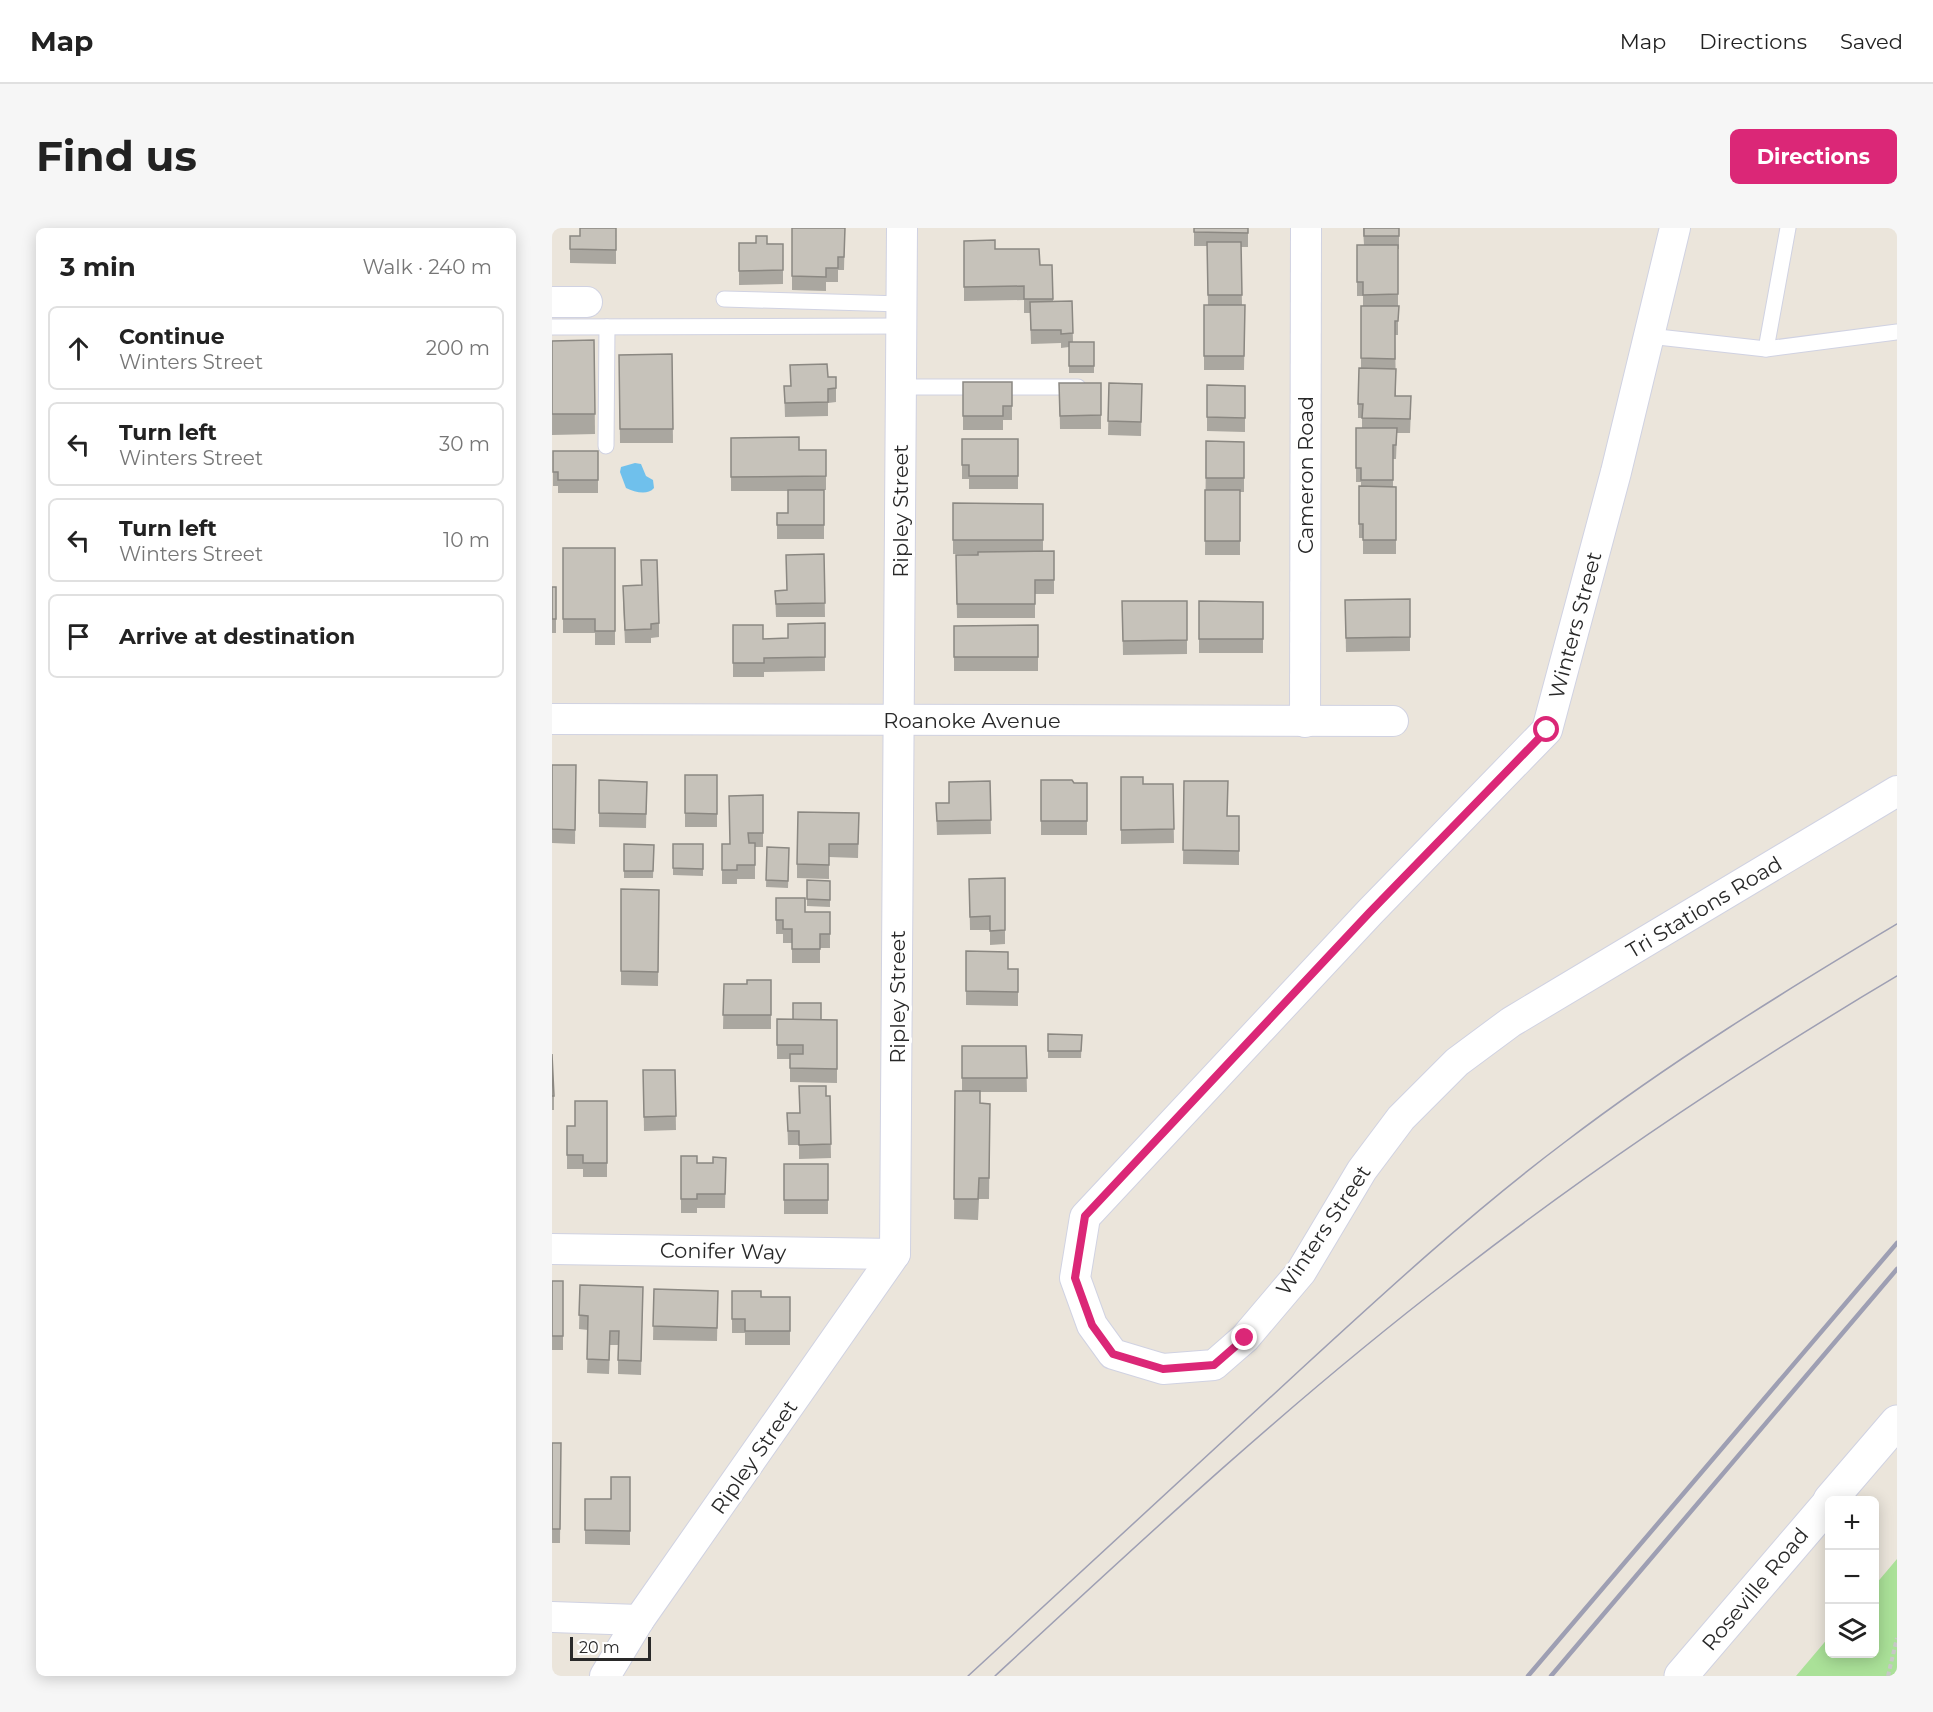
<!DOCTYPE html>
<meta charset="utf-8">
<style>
body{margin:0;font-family:Montserrat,sans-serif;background:#f6f6f6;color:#222}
.controls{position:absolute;right:18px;bottom:18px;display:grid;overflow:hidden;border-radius:9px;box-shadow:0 3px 15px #0003}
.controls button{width:54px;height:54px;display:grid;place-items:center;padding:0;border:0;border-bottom:2px solid #e0e0e0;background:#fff;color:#222;font:30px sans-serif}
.scale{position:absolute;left:18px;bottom:15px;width:81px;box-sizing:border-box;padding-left:6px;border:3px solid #292929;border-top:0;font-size:16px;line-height:21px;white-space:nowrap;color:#292929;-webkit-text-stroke:4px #fff;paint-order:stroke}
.stop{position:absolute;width:18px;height:18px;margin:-14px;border:4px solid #db2777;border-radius:50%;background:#fff}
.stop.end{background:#db2777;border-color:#fff;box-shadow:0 2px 6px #0008}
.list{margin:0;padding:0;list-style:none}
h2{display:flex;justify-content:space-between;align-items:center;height:78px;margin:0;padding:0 24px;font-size:26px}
h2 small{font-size:20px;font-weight:400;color:#767676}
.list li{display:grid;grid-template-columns:39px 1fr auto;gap:18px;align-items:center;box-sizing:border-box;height:84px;margin:0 12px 12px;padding:0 12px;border:2px solid #e0e0e0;border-radius:9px}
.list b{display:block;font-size:22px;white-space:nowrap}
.list p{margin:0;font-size:20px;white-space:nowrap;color:#767676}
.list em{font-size:20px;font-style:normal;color:#767676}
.icon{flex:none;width:33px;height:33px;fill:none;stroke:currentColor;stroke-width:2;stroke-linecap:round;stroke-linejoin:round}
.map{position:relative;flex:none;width:1345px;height:1448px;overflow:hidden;border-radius:9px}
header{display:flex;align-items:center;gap:36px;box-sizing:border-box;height:84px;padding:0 30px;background:#fff;border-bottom:2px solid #e0e0e0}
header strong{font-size:28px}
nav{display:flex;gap:33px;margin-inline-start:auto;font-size:21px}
.intro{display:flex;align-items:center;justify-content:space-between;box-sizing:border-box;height:144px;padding:0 36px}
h1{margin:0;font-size:42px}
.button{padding:15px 27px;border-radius:9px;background:#db2777;color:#fff;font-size:21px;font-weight:700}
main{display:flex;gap:36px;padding:0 36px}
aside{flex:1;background:#fff;border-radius:9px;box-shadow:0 3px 15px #0003}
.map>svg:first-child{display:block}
</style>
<header>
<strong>Map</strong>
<nav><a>Map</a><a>Directions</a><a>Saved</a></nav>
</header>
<div class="intro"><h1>Find us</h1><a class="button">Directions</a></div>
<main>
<aside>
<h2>3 min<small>Walk · 240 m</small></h2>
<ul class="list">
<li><svg class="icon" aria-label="ahead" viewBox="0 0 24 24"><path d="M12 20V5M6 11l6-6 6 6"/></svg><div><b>Continue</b><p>Winters Street</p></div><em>200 m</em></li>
<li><svg class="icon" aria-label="left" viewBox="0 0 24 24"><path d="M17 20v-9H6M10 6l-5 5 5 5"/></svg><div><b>Turn left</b><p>Winters Street</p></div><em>30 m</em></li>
<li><svg class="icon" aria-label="left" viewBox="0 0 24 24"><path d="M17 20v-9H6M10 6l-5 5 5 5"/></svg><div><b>Turn left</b><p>Winters Street</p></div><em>10 m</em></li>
<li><svg class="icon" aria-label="arrive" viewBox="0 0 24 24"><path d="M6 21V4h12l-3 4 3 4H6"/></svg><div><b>Arrive at destination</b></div></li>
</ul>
</aside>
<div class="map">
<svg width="1345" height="1448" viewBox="0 0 1345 1448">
<rect width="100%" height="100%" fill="#ebe5db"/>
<path fill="#aae198" d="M1345,1331v117h-101l33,-39 1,17h44l1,-69z"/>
<path fill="#6fc0ec" d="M83,235l6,1 5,12 7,4 1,8c-7,8 -19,4 -28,0l-6,-16 1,-5z"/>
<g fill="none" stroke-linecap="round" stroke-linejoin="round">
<defs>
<g id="lane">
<path d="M172,71l178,5"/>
<path d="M0,99l350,-1"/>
<path d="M1097,108l117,13 22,-121"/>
<path d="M1214,121l131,-17"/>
<path d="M349,159h177"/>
<path d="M54,218l1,-119"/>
</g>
<g id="street">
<path d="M1123,0l-59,244 -69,258 -177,182 -285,305 -10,61 17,47 21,29 50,15 51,-4 31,-27 56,-66 61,-102 39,-52 56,-56 54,-40 386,-231"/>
<path d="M0,74h35"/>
<path d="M0,491l841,2"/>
<path d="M753,494l1,-494"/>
<path d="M0,1021l343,5"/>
<path d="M0,1389l87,3"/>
<path d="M53,1448l34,-56 256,-366 7,-1026"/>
</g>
<g id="secondary">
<path d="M1278,1272l67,-78"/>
<path d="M1129,1448l149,-174"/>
</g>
</defs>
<use href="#lane" stroke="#d0d2e2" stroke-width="17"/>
<use href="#street" stroke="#d0d2e2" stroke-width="32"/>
<use href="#secondary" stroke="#d0d2e2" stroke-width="35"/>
<path stroke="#c7c7c7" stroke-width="4" stroke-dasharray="4.5 3" stroke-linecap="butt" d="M1336,1448l9,-38"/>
<use href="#lane" stroke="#fff" stroke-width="15"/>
<use href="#street" stroke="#fff" stroke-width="30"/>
<use href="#secondary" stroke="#fff" stroke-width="33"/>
<g stroke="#9e9fb3" stroke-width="1.5">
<path d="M416,1448c111,-102 221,-205 332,-306 86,-79 172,-158 265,-228 105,-80 218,-150 332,-218"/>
<path d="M443,1448c148,-137 295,-274 455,-397 142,-111 292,-211 447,-303"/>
</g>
<g stroke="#9e9fb3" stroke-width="4.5">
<path d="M976,1448l369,-433"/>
<path d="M999,1448l346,-407"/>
</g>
</g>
<g fill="#aaa7a0">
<path d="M64,0v36l-46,-1v-27h10z"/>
<path d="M240,0h53l-1,42h-6v12h-12v9l-34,-1z"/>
<path d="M642,0h54v19h-7l1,58h3l-1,65h-40v-65h4l-1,-59h-13z"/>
<path d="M811,0h36v21h-1v86h-3l1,61 15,14 -1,23h-13l-1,26h-3v28h3v67h-33v-16h-4v-52h2v-4h-5v-54h6v-10h-4v-14l3,-35v-63h2v-10h-6v-51h7z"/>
<path d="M412,13l31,8 45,16h12l1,36h19l1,41h21v31h-25v-26l-8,1v-5l-30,1 -1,-31h-6v-13l-60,1z"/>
<path d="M187,15l44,1v40l-44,1z"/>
<path d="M42,112l1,94 -43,1v-94z"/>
<path d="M120,126l1,89h-53l-1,-88z"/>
<path d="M276,149h8v25l-8,1v13l-43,1 -1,-31h6z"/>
<path d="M411,154h49v38h-9v10h-40z"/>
<path d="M507,155h42v46h-41z"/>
<path d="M557,155l33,1 -1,52 -33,-1z"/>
<path d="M655,157l38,1v46l-38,-1z"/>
<path d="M179,210l68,12h27v40h-2v49h-47v-26h11v-22h-57z"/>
<path d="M410,211h56v50h-49v-10h-7z"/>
<path d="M654,213l38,1v50h-4v63h-35z"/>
<path d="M1,223h45v42h-40v-7h-5z"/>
<path d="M401,275l90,1v47h11v43h-19v24h-78l-1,-63 22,-1h-25z"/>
<path d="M11,320h52v97h-20v-12h-32z"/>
<path d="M272,326l1,63h-49l-1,-26 12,-1z"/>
<rect x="0" y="359" width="4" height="46"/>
<path d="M858,371v52l-64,1 -1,-52z"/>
<path d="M71,372l36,23v14l-8,1v5h-26z"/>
<path d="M570,373h65v53l-64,1z"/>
<path d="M647,373l64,1v51h-64z"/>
<path d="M273,395v48l-61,1v5h-31v-52l30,14 25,-1z"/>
<path d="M486,397v46h-84v-45z"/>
<path d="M0,537h24l-1,79 -23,-1z"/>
<rect x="133" y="547" width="32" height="52"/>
<path d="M569,549l22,7h30l1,59 -53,1z"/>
<path d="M47,552l48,2 -1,46 -47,-1z"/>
<path d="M489,552l33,3h13v52h-46z"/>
<path d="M438,553l1,53 -54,1 -1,-32h13z"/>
<path d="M632,553l43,35h12v49l-56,-1z"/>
<path d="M211,567v52h-8v32h-18v5h-15v-40h7z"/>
<path d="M307,585l-1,45 -29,-1v22l-32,-1v-14z"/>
<path d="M72,616l30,1 -1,33h-29z"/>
<path d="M121,616h30v32l-30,-1z"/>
<path d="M215,619l22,1 -1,40 -22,-1z"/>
<path d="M453,650v66l-15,1v-15h-20l-1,-51z"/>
<path d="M255,652l23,1v26l-23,-1z"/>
<path d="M69,661l38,1 -1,96 -37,-1z"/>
<path d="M224,670l29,14h25v36h-10v15h-28v-20h-9v-9h-7z"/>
<path d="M414,723l42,18h10v37l-52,-1z"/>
<path d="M219,752v49h-48l1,-45h23z"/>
<path d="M225,791l60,1v63l-47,-1v-23h-13z"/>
<path d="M496,806l34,1 -1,23h-33z"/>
<path d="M410,818h64l1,46h-47v11l10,1 -1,95h-10l-1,21 -24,-1 1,-128h7z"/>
<path d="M0,826l2,42v14h-2z"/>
<path d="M91,842h32l1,60 -32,1z"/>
<path d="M274,868h4l1,62 -32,1v-14h-11l-1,-32h13z"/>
<path d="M55,873v76h-24v-8h-16v-43h8z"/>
<path d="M129,928l16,7h16l13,-5 -1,50h-28v5h-16z"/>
<rect x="232" y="936" width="44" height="50"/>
<rect x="0" y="1053" width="11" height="69"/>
<path d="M28,1057l63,2 -2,88 -23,-1v-29h-8l-1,29 -22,-1 1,-43 -9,-1z"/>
<path d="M102,1061l64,2 -1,50 -64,-1z"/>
<path d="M180,1063l29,6h29v48h-45v-12h-13z"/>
<path d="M0,1215h9l-1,100h-8z"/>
<path d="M78,1249v68l-45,-1v-45h26z"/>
</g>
<g fill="#c6c2ba" stroke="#8b8882" stroke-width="1.5">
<path d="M28,0h36v22l-46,-1v-13h10z"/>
<path d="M240,0h53l-1,29h-6v11h-12v9l-34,-1z"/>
<path d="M642,0h54v5l-54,-1z"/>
<rect x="812" y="0" width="35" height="8"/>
<path d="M204,8h11v8h16v26l-44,1v-28h17z"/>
<path d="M443,12v9h44l1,16h12l1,34h-29v-13l-60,1v-46z"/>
<path d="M655,14h34l1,53h-34z"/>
<path d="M805,17h41v49l-35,1v-13h-6z"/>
<path d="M520,73l1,32 -12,1v-4h-30l-1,-28z"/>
<path d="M652,77h41l-1,51h-40z"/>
<path d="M809,78h38l-1,15h-3v38l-34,-1z"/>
<path d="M42,112l1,74h-43v-73z"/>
<rect x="517" y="114" width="25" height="24"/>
<path d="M120,126l1,75h-53l-1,-74z"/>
<path d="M275,136l1,13h8v11l-8,1v13l-43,1 -1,-17h7l-1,-21z"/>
<path d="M807,140l37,1 -1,27h16l-1,23 -48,-1 1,-14h-5z"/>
<path d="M411,154h49v24h-9v10h-40z"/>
<path d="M507,155h42v32l-41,1z"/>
<path d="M557,155l33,1 -1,38 -33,-1z"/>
<path d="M655,157l38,1v32l-38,-1z"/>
<path d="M804,200h41l-1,17h-3v35h-32v-12h-5z"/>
<path d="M247,209v13h27v26l-95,1v-39z"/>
<path d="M410,211h56v37h-49v-11h-7z"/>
<path d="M654,213l38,1v36h-38z"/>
<path d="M1,223h45v29h-40v-8h-5z"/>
<path d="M807,258l37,1v53h-33v-16h-4z"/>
<path d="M236,262h36v35h-47v-12h11z"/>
<rect x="653" y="262" width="35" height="51"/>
<path d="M401,275l90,1v36h-90z"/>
<path d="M11,320h52v83h-20v-12h-32z"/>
<path d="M502,323v29h-19v24h-78l-1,-49h22v-3z"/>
<path d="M272,326l1,49 -49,1 -1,-13 12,-1 -1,-35z"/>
<path d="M89,332h16l2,63 -8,1v5l-26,1 -2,-44 19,-1z"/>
<rect x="0" y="359" width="4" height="32"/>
<path d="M858,371v38l-64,1 -1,-38z"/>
<path d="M570,373h65v39l-64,1z"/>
<path d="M647,373l64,1v37h-64z"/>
<path d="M273,395v34l-61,1v5h-31v-38h30v14l25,-1v-14z"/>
<path d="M486,397v32h-84v-31z"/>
<path d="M0,537h24l-1,65 -23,-1z"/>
<path d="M133,547h32v39l-32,-1z"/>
<path d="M569,549h22v7h30l1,45 -53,1z"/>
<path d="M47,552l48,2 -1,32 -47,-1z"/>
<path d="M489,552h31l2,3h13v38h-46z"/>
<path d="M438,553l1,39 -54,1 -1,-18h13v-21z"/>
<path d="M632,553h44l-1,35h12v35l-56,-1z"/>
<path d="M211,567v38h-15l1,10h6v22h-18v5h-15v-26h8l-1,-48z"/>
<path d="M246,584l61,1 -1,31h-29v21l-32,-1z"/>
<path d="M72,616l30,1 -1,26h-29z"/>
<path d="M121,616h30v25l-30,-1z"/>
<path d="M215,619l22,1 -1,33 -22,-1z"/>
<path d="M453,650v52l-15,1v-15l-20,1 -1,-38z"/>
<path d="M255,652l23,1v19l-23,-1z"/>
<path d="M69,661l38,1 -1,82 -37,-1z"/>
<path d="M224,670h29v14h25v22h-10v15h-28v-20h-9v-9h-7z"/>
<path d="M414,723l42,1v17h10v23l-52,-1z"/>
<path d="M195,752h24v35h-48l1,-31h23z"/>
<rect x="241" y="775" width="28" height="17"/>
<path d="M225,791l60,1v49l-47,-1v-14h13v-9h-26z"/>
<path d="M496,806l34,1 -1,16h-33z"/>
<path d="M410,818h64l1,32h-65z"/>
<path d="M0,826l2,42h-2z"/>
<path d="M91,842h32l1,46 -32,1z"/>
<path d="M247,858h27v10h4l1,48 -32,1v-14h-11l-1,-18h13z"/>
<path d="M403,863h25v12l10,1 -1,74h-10l-1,21h-24z"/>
<path d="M23,873h32v62h-24v-8h-16v-29h8z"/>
<path d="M129,928h16v7h16v-6l13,1 -1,36h-28v5h-16z"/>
<rect x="232" y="936" width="44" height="36"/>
<rect x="0" y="1053" width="11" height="55"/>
<path d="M28,1057l63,2 -2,74 -23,-1 1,-29h-9l-1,29 -22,-1 1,-43 -9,-1z"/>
<path d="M102,1061l64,2 -1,37 -64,-2z"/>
<path d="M180,1063h29v6h29v34h-45v-12h-13z"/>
<path d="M0,1215h9l-1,86h-8z"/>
<path d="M59,1249h19v54l-45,-1v-31h26z"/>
</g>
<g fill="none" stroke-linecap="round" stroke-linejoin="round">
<path stroke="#db2777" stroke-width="8" d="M693,1110l-31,27 -51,4 -50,-15 -21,-29 -17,-47 10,-62 285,-304 177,-182"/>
</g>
<g text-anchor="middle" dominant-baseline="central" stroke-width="6" stroke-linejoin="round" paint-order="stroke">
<g font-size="21" fill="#292929" stroke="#fff">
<text transform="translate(753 247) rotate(-90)">Cameron Road</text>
<text transform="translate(348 283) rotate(-90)">Ripley Street</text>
<text transform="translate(1023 397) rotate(-75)">Winters Street</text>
<text x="420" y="492">Roanoke Avenue</text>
<text transform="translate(1152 679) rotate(-31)">Tri Stations Road</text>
<text transform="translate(345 769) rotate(-90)">Ripley Street</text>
<text transform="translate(771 1002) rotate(-56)">Winters Street</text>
<text transform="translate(171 1023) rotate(1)">Conifer Way</text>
<text transform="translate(202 1229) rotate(-55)">Ripley Street</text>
<text transform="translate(1203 1361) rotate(-50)">Roseville Road</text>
</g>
</g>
</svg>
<div class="controls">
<button>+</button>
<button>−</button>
<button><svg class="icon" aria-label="layers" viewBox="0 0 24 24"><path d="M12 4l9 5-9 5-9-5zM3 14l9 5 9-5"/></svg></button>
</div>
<div class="scale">20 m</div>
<div class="stop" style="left:995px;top:502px"></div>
<div class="stop end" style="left:693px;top:1110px"></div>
</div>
</main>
